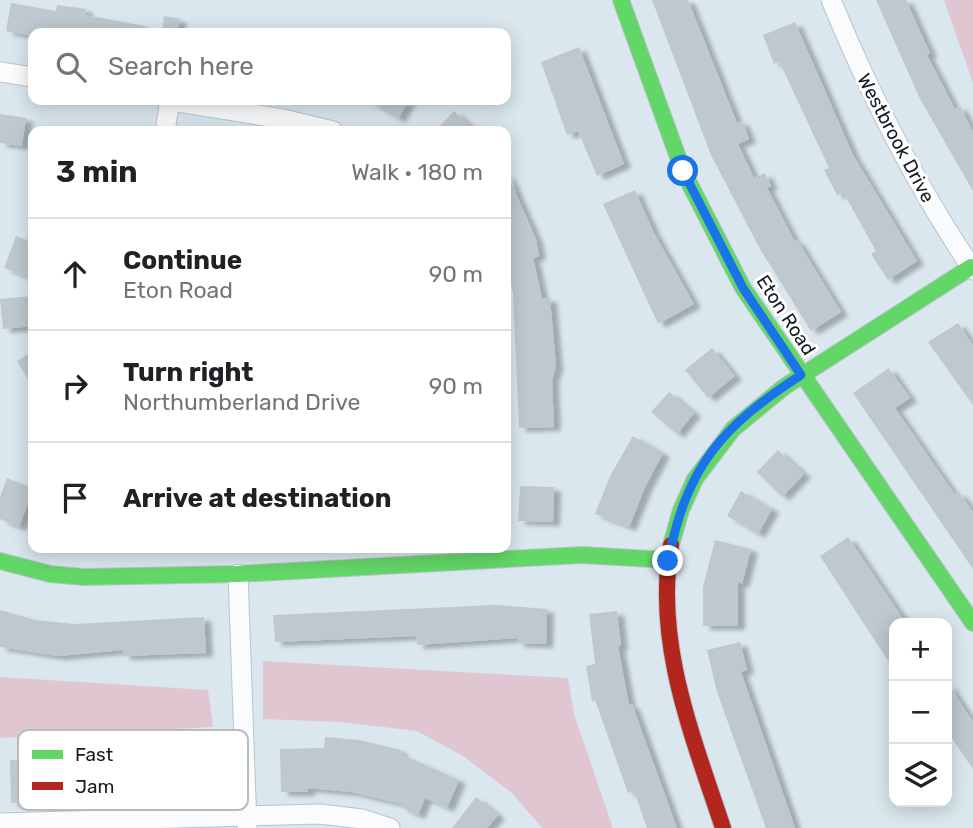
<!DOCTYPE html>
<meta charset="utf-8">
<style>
body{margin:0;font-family:Rubik,sans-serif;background:#f2f2f2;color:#202124}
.controls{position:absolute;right:21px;bottom:21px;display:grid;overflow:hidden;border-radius:14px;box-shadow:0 4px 18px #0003}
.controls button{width:63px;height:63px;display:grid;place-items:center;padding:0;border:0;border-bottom:2px solid #e0e0e0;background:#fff;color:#202124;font:35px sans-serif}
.stop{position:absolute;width:21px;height:21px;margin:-16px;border:5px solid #1a73e8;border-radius:50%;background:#fff}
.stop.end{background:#1a73e8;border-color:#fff;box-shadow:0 2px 7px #0008}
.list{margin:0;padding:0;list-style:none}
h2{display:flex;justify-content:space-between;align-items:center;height:91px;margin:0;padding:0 28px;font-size:30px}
h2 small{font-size:23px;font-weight:400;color:#757577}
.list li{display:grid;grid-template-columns:46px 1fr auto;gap:21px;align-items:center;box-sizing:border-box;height:112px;padding:0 28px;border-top:2px solid #e0e0e0}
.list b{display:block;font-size:26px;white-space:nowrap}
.list p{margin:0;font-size:23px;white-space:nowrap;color:#757577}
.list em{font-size:23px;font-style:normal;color:#757577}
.icon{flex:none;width:38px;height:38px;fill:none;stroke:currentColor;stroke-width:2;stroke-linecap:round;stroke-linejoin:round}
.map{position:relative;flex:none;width:973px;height:828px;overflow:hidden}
.search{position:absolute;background:#fff;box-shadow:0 4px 18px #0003;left:28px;top:28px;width:483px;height:77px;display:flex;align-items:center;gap:18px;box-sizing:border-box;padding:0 24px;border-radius:14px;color:#757577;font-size:26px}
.panel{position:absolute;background:#fff;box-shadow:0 4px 18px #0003;left:28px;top:126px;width:483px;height:427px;border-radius:14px}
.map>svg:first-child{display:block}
</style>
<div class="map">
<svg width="973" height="828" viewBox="0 0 973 828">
<defs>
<filter id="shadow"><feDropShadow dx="7" dy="4" stdDeviation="2" flood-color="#0004"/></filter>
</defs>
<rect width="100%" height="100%" fill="#dae7ee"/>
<g fill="#e0c6d1">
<path d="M944,0h29v83z"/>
<path d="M263,661l305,17 6,36 39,114h-71l-30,-35 -49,-37 -46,-25 -77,-9 -77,-3z"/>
<path d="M0,677l208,13 5,37 -213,11z"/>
</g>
<g fill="#bec8ce" filter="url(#shadow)">
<path d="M652,0h36l49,123 5,-2 7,18 -11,5 16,34 11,-5 6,13 -4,2 28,54 2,-2 44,72 -30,19 -51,-82 -49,-94z"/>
<path d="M876,0h30l24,53 -3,2 28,54 5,-3 13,26v59l-53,-92z"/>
<path d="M11,3l45,8 1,-6 29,4 -1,6 60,11 -1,7h-111v3l-27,-5z"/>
<path d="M164,16l16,3 -3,14h-15z"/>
<path d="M795,22l58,133 64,106 -29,19 -17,-26 5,-3 -33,-59 -6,3 -13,-25 5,-2 -50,-107 -5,3 -11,-29z"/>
<path d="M579,47l45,117 -27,12 -19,-45 -11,4 -26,-73z"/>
<path d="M367,100h42l-11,19z"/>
<path d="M454,111l21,20h-40z"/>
<path d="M0,114l26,4 -4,28 -22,-3z"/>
<path d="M506,171l30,68 3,17 -6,2 9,40h8l6,68 -4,14 2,47 -35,1 -6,-135 -7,-30z"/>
<path d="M635,190l19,43 40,71 -36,20 -55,-120z"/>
<path d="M16,236l17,7v36l-29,-11z"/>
<path d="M33,296v30l-30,3 -3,-30z"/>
<path d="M958,323l15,22v60l-45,-63z"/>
<path d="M712,348l23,28 -27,22 -23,-28z"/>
<path d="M33,351v37l-16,-27z"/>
<path d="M889,368l21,30 -15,10 60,87 4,-3 14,20v57l-120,-176z"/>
<path d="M669,392l25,21 -17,21 -26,-22z"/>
<path d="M633,436l30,17 -18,34 -16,40 -34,-13 15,-38z"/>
<path d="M778,450l26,24 -22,23 -25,-25z"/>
<path d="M7,478l26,11 -14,38 -19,-8v-22z"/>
<path d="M520,486l34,1 -1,35 -35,-1z"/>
<path d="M741,491l31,18 -14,25 -31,-18z"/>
<path d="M848,537l58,86h-12v47l-74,-114z"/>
<path d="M715,540l36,9 -9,35 -4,-2v44h-35v-39z"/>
<path d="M496,605l51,4 -1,35 -29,-1v-5l-100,7 -1,-9 -141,6 -2,-27z"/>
<path d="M0,610l35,10 39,4 130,-7 2,36 -83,3v-6l-65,6 -58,-9z"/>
<path d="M617,611l4,35h-3l11,59 3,-1 45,124h-30l-13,-37 -6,2 -33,-93 -3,1 -6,-35 9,-2 -6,-50z"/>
<path d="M740,642l7,28 -6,2 54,156h-29l-49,-136 -10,-42z"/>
<path d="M947,682l26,40v47l-26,-38z"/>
<path d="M325,737l34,3 42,10 -1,4 59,26 -12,28 -22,-10 -7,17 -17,-8 1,-3 -50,-12 -44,-4v4h-27l-1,-43 44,-1z"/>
<path d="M209,742l2,51 -143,9 -2,-21 -37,1 1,20 -19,1 -1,-43 55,-2 -1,-9 26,-2 1,10 52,-3v-4z"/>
<path d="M476,797l22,18 -11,13h-35z"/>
</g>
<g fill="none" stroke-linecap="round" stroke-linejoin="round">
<defs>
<g id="street">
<path d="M831,0c39,95 84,184 142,270"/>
<path d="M0,72l33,5"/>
<path d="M166,100l117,19 50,12"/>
<path d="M165,131l5,-31"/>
<path d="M238,574l9,253"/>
<path d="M0,823l320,-9 42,5 28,9"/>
</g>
<g id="fast">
<path d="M621,0l62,171 60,117 230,335"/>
<path d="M671,545l10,-35 14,-31 38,-50 51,-42 187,-120"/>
<path d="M0,561l50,13 34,3 154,-3 344,-19 86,5"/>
</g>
<path id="jam" d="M671,545c-17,98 22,192 52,283"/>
</defs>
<use href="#street" stroke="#bac4ca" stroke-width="21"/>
<use href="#fast" stroke="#bac4ca" stroke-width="18"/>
<use href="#jam" stroke="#bac4ca" stroke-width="18"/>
<use href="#street" stroke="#f9fbfc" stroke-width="19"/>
<use href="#fast" stroke="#63d668" stroke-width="16"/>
<use href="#jam" stroke="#b3261e" stroke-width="16"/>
</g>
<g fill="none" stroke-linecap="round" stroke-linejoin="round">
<path stroke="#1a73e8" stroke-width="9" d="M668,561c19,-95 53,-134 133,-186l-58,-87 -60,-117"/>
</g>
<g text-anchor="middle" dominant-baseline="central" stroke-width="6" stroke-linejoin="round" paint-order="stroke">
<g font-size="19" fill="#121b1f" stroke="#fff">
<text transform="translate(896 138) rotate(62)">Westbrook Drive</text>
<text transform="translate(786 315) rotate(57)">Eton Road</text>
</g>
</g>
<rect x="18" y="730" width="230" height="80" rx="10" fill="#fff" stroke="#b8bbbc" stroke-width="2"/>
<rect x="32" y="750" width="31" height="9" fill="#63d668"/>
<rect x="32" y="782" width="31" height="8" fill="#b3261e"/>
<g font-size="19" fill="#121b1f">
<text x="75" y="761">Fast</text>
<text x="75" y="793">Jam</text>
</g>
</svg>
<div class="controls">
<button>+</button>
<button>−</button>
<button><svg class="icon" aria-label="layers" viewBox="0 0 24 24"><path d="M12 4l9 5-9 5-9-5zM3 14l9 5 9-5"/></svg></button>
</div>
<div class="stop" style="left:683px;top:171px"></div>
<div class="stop end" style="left:668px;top:561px"></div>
<div class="search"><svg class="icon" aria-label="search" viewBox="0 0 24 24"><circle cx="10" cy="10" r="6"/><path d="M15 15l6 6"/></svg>Search here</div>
<section class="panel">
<h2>3 min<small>Walk · 180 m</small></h2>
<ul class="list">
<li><svg class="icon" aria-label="ahead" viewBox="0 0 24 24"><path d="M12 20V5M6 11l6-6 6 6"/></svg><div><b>Continue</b><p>Eton Road</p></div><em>90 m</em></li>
<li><svg class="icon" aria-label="right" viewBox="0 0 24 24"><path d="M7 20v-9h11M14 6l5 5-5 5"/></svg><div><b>Turn right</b><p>Northumberland Drive</p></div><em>90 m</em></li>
<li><svg class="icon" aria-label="arrive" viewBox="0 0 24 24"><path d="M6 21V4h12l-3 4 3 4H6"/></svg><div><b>Arrive at destination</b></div></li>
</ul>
</section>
</div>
